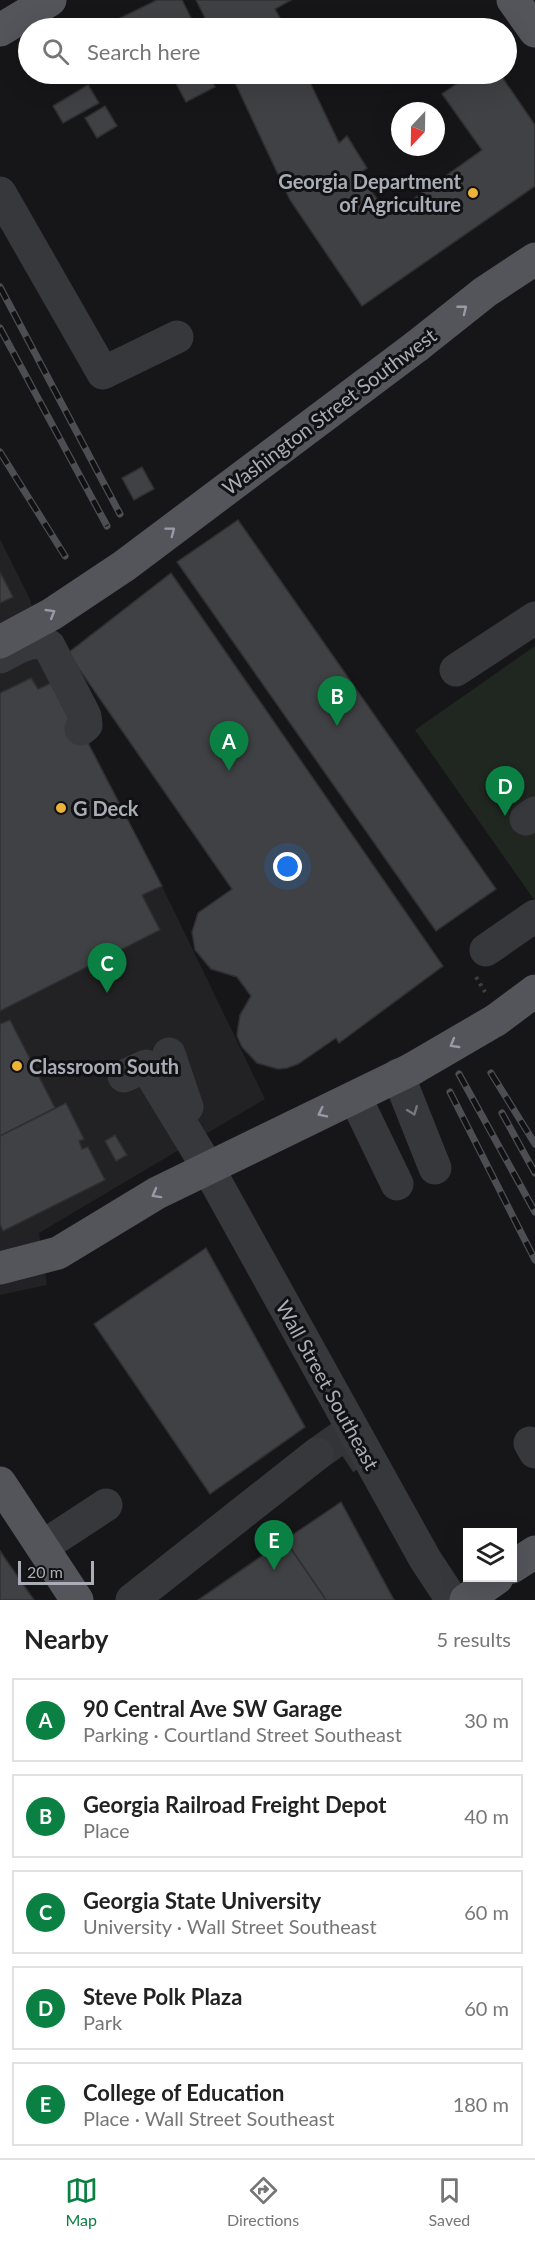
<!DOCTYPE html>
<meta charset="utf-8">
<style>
body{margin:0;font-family:Lato,sans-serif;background:#f6f6f6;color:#222}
.controls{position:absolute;right:18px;bottom:18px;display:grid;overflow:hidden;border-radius:0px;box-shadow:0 6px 24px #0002}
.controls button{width:54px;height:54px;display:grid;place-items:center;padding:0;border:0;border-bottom:2px solid #e0e0e0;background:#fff;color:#222;font:30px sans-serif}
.compass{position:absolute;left:391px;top:102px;width:54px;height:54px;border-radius:50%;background:#fff;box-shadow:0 6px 24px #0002;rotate:202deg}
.scale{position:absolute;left:18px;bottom:15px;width:76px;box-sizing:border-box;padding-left:6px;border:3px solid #a8adb7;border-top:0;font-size:16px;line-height:21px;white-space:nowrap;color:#a8adb7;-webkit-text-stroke:4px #111113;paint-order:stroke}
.you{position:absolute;left:288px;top:867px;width:21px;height:21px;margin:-15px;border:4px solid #fff;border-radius:50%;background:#1a73e8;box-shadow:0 0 0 9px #1a73e833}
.badge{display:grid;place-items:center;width:39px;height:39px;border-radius:50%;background:#0b8043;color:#fff;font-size:20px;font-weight:700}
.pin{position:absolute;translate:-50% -50px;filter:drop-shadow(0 2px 3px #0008)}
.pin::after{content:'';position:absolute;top:32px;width:21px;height:18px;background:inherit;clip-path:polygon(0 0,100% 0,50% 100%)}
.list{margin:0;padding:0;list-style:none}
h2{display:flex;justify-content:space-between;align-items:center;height:78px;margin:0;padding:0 24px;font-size:26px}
h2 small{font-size:20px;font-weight:400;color:#767676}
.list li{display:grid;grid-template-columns:39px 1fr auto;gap:18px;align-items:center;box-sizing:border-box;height:84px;margin:0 12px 12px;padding:0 12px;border:2px solid #e0e0e0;border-radius:0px}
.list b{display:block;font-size:22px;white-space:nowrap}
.list p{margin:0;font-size:20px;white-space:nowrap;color:#767676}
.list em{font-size:20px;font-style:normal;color:#767676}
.icon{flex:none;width:33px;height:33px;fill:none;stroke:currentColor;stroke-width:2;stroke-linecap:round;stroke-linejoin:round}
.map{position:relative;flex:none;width:535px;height:1600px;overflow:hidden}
.search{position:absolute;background:#fff;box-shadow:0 6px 24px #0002;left:18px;right:18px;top:18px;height:66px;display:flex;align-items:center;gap:15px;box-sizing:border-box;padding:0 21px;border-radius:33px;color:#767676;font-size:22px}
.sheet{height:558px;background:#fff}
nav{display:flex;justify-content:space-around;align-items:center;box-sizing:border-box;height:84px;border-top:2px solid #e0e0e0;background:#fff;font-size:16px;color:#767676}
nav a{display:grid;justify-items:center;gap:3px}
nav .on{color:#0b8043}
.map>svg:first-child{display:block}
</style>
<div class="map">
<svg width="535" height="1600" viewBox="0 0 535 1600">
<rect width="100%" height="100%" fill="#161618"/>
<path fill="#222224" d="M0,539l29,58 27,84 106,205 103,213 -226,134 8,52 -47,10z"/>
<path fill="#202721" d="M535,646v255l-120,-171z"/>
<g fill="#404144" stroke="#303033" stroke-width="1.5">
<path d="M157,0h25l14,28h-96z"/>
<path d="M196,0h95l-16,9 10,18 10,-4 3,5h-88z"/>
<path d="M171,74h37l7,13 -29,15z"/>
<path d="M231,74h75l33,69 8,-7 20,32 -8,6 23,32 4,-2 3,5 7,-6 3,6 83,-59 -40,-56 29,-20h29l35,51v61l-173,120 -72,-106z"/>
<path d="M88,85l11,18 -36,20 -10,-17z"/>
<path d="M105,106l12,20 -20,12 -12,-20z"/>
<path d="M142,467l12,22 -20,11 -12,-22z"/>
<path d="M238,520l258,369 -60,42 -259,-369z"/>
<path d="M0,572l13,25 -13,6z"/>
<path d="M171,573l272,393 -104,77 -3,-5 -38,26 -11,4 -9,1 -21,-6 -15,-16 -5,-11 1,-9 2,-12 11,-19 -14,-19 -26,-8 -16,-19 -3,-18 6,-19 34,-24 -164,-236z"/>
<path d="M31,678l7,11 18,-8 106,205 -20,9 18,35 -160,81v-318z"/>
<path d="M10,1020l45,88 -55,28v-112z"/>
<path d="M66,1103l18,36 -5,2 3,8 6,-2 17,33 -102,51 -3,-7v-88z"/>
<path d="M115,1135l12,20 -11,6 -11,-20z"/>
<path d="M206,1248l99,179 -95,67 -116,-170z"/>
<path d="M341,1502l53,98h-68l-41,-60z"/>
<path d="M285,1540l41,60h-128z"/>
<path d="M0,1551l34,49h-34z"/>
</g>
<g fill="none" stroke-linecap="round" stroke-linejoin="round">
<path stroke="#333438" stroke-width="33" stroke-dasharray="33 16" stroke-linecap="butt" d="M317,1454l30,-21 20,30"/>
<path stroke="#3d3f43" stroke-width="4" stroke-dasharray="3 4.5" stroke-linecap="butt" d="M476,977l9,15"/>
<g stroke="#37383c" stroke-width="33">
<path d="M0,193l103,180 74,-36"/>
<path d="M0,657c16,-8 32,-21 49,-11l36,70 1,9 -5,4"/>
<path d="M456,670l79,-52"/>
<path d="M526,819l9,-6"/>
<path d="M486,950l49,-34"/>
<path d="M169,1054l18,53"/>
<path d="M398,1075l37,93"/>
<path d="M124,1076l22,-10 62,102 217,391 27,41"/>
<path d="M355,1097l42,87"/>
<path d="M530,1443l5,9"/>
<path d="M42,1547l64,-42"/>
<path d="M132,1600l185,-146"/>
</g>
<g stroke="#53555b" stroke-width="33">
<path d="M513,0l22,31"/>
<path d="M0,30l50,-30"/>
<path d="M417,346l68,-54 50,-33"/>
<path d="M496,1020l39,-29"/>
<path d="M0,1268l58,-15 99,-60 255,-124"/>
<path d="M0,1483l77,117"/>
<path d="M512,1567l23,-15"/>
<path d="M466,1600l31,-22"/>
</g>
<defs>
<g id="rail">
<path d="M0,287l120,227"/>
<path d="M0,328l107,198"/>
<path d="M0,452l65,104"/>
<path d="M491,1073l44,71"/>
<path d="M459,1074l76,138"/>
<path d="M450,1092l85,168"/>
<path d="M502,1113l33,60"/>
</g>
</defs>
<use href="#rail" stroke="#4c4e53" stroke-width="7"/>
<use href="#rail" stroke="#111113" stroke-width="4.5" stroke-dasharray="14" stroke-linecap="butt"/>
<g stroke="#53555b" stroke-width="33">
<path d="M0,642l52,-28 72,-48 293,-220"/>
<path d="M412,1069l84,-49"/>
</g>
</g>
<defs><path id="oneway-chevron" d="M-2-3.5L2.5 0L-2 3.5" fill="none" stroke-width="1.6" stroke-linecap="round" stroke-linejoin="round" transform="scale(1.5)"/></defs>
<g stroke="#979ba5">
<use href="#oneway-chevron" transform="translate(463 309) rotate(-38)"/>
<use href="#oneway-chevron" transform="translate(171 531) rotate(-37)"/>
<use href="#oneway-chevron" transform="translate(51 613) rotate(-31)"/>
<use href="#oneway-chevron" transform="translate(454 1044) rotate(150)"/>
<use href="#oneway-chevron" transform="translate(322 1113) rotate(154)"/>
<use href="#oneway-chevron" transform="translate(156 1194) rotate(151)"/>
</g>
<use stroke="#757880" href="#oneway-chevron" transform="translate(413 1111) rotate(69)"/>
<g fill="#edb238" stroke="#111113" stroke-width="2">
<circle cx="473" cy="193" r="6"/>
<circle cx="61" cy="808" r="6"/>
<circle cx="17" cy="1066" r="6"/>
</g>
<g text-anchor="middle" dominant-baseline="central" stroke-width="6" stroke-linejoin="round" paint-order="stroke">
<g font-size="20" font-weight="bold" fill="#a8adb7" stroke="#111113" text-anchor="start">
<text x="461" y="181" text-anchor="end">Georgia Department<tspan x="461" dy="23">of Agriculture</tspan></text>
<text x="73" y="808">G Deck</text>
<text x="29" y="1066">Classroom South</text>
</g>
<g font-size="20" fill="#a8adb7" stroke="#111113">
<text transform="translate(329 411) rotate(-37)">Washington Street Southwest</text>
<text transform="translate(328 1385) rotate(61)">Wall Street Southeast</text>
</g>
</g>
</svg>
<div class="controls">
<button><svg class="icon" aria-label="layers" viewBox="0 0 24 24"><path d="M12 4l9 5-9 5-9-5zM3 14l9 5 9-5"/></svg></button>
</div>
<svg class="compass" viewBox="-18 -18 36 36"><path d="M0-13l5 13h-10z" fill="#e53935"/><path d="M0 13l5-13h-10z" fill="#767676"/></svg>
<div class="scale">20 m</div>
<div class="you"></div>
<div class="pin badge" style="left:229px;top:771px">A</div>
<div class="pin badge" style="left:337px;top:726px">B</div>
<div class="pin badge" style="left:107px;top:993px">C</div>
<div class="pin badge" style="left:505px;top:816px">D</div>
<div class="pin badge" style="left:274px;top:1570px">E</div>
<div class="search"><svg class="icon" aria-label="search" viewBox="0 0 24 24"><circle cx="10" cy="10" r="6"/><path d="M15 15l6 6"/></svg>Search here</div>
</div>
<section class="sheet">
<h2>Nearby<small>5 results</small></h2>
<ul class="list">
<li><span class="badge">A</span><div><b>90 Central Ave SW Garage</b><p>Parking · Courtland Street Southeast</p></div><em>30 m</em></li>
<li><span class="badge">B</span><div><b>Georgia Railroad Freight Depot</b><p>Place</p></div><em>40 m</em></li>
<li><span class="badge">C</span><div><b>Georgia State University</b><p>University · Wall Street Southeast</p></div><em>60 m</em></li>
<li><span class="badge">D</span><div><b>Steve Polk Plaza</b><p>Park</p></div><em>60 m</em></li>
<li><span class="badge">E</span><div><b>College of Education</b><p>Place · Wall Street Southeast</p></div><em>180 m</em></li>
</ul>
</section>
<nav>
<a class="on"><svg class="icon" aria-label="map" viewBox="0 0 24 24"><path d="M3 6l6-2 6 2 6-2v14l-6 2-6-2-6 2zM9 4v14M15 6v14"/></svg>Map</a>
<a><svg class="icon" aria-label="directions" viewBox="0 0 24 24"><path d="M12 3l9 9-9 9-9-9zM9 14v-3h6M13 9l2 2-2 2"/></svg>Directions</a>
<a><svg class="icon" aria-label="saved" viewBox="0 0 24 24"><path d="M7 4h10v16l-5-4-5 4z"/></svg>Saved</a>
</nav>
